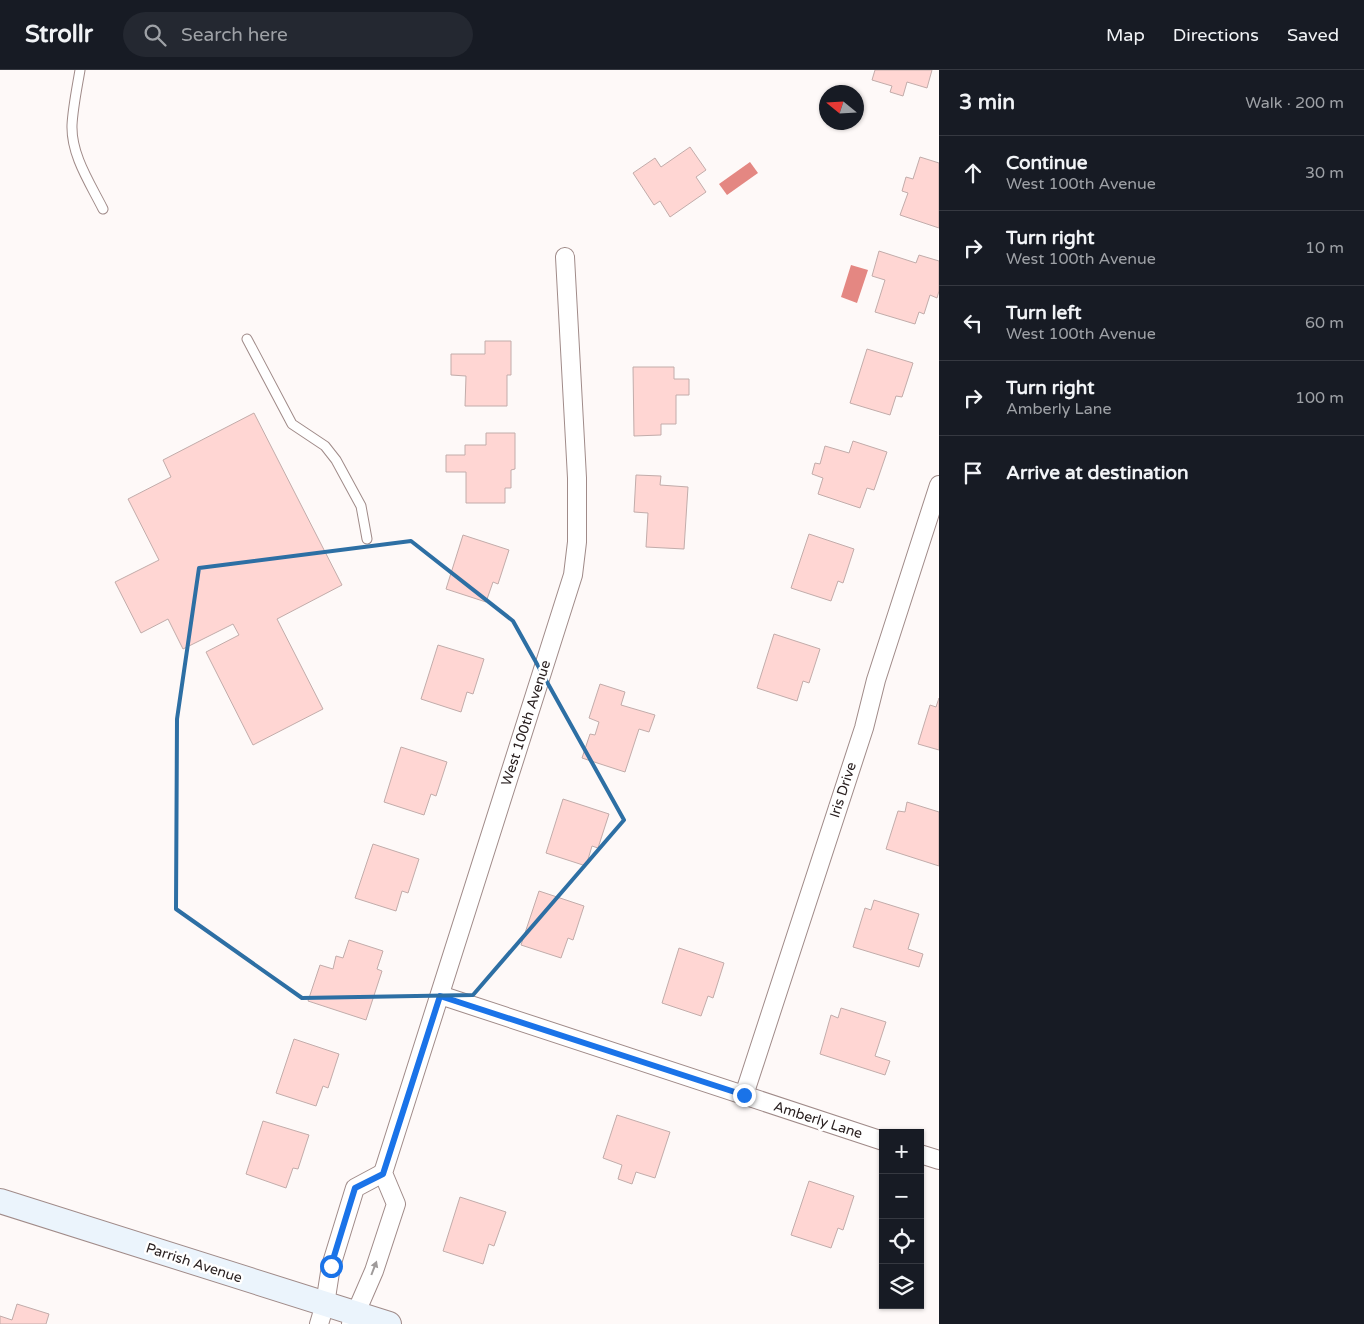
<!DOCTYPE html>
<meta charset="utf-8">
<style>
body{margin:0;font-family:"Varela Round",sans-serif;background:#242831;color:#f1f3f6}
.controls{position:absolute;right:15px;bottom:15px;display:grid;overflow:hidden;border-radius:0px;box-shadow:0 1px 4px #0004}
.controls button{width:45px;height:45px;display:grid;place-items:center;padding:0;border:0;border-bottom:1px solid #363941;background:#171b24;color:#f1f3f6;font:25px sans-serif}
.compass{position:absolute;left:819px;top:15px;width:45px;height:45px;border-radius:50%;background:#171b24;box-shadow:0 1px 4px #0004;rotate:288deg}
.stop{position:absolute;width:15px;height:15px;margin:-11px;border:4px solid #1a73e8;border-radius:50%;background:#fff}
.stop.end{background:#1a73e8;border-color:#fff;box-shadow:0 1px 5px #0008}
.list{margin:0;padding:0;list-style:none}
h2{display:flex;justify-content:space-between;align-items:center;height:65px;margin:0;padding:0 20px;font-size:21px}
h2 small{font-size:16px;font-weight:400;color:#9ea1a6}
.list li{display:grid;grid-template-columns:32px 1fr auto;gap:15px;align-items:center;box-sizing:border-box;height:75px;padding:0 20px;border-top:1px solid #363941}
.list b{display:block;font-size:19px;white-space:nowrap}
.list p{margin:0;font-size:16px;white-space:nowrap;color:#9ea1a6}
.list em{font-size:16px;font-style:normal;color:#9ea1a6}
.icon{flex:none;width:28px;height:28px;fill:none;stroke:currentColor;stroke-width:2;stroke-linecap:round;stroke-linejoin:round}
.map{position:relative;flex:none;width:939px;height:1254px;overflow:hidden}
header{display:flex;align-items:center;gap:30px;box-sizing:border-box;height:70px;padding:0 25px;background:#171b24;border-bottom:1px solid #363941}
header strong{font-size:24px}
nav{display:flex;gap:28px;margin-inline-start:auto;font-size:18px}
.search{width:350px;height:45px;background:#242831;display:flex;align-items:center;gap:12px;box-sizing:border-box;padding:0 18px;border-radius:28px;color:#9ea1a6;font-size:19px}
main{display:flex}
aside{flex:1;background:#171b24}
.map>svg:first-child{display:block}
</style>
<header>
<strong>Strollr</strong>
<div class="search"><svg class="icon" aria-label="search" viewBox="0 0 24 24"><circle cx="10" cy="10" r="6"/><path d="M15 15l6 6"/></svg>Search here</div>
<nav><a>Map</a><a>Directions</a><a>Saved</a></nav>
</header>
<main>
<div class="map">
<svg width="939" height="1254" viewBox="0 0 939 1254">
<rect width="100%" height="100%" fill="#fef9f8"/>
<g fill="#e48782">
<path d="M750,92l8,11 -31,22 -8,-11z"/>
<path d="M851,195l17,5 -11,33 -16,-6z"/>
</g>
<g fill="#ffd6d3" stroke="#c2acaa">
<path d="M875,0h57l-5,18 -20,-6 -4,14 -13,-4 2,-6 -20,-6z"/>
<path d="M690,77l16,23 -10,7 10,15 -36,25 -10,-16 -6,4 -21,-32 22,-15 6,9z"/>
<path d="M920,87l19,6v65l-39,-13 8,-22 -6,-2 4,-14 7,2z"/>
<path d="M879,181l37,12 3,-8 20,6v30l-2,7 -7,-3 -6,19 -5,-2 -4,12 -40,-12 10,-32 -13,-4z"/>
<path d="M485,271h26v34h-4v31h-42l1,-30 -15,-1v-21h34z"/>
<path d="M867,279l46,14 -11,34 -6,-1 -6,19 -40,-12z"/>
<path d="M633,297h41v12h15v16h-13v29h-15v11l-27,1z"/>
<path d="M254,343l88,172 -65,34 46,90 -70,36 -47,-93 33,-17 -6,-11 -50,25 -15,-30 -27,14 -26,-51 44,-22 -31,-61 43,-22 -8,-17z"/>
<path d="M486,363h29v36l-4,1v18h-6v15h-39v-31h-20v-17h19v-10h21z"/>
<path d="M853,371l34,11 -13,38 -7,-2 -7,20 -42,-14 5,-16 -11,-4 3,-11 5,1 5,-18 24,7z"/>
<path d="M636,405l25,1 -1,9 28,2 -4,62 -38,-2 2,-34 -14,-1z"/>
<path d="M809,464l45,15 -11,34 -5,-2 -7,20 -40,-13z"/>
<path d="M463,465l46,15 -11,34 -5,-2 -7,20 -40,-13z"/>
<path d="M774,564l46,15 -11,34 -6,-2 -6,20 -40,-13z"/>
<path d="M438,575l46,14 -11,35 -6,-2 -6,20 -40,-13z"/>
<path d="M600,614l25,8 -4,13 34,10 -6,17 -10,-3 -14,43 -43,-14 8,-24 5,1 4,-13 -10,-4z"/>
<path d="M939,628v52l-21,-6 12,-39 6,2z"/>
<path d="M401,677l46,15 -11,34 -5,-2 -7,21 -40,-13z"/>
<path d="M563,729l46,15 -11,34 -6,-2 -6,20 -40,-13z"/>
<path d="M907,732l32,10v54l-53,-17 12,-38 7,1z"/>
<path d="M373,774l46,15 -11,34 -6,-2 -6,20 -41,-13z"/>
<path d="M539,821l45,15 -11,34 -5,-2 -7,20 -40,-13z"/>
<path d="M874,830l45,14 -11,35 15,5 -4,13 -66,-20 12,-39 6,2z"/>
<path d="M349,870l34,11 -6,18 5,2 -16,49 -58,-19 12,-36 13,4 3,-13 7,2z"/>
<path d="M679,878l45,15 -11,35 -5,-2 -7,20 -39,-13z"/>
<path d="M841,938l45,14 -11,34 15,5 -5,14 -65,-21 11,-39 7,3z"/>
<path d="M294,969l45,15 -11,34 -5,-2 -7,20 -40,-13z"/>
<path d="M617,1045l53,17 -15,46 -19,-6 -4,12 -14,-5 4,-14 -19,-7z"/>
<path d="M263,1051l46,14 -11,34 -5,-1 -7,20 -40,-14z"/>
<path d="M809,1111l45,15 -11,34 -5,-2 -7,20 -40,-13z"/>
<path d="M460,1127l46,15 -12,34 -5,-2 -6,20 -40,-13z"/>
<path d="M17,1234l32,10 -3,10h-46v-8l12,4z"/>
</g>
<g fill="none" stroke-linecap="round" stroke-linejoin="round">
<defs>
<g id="lane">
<path d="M80,0c-3,18 -7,37 -8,55 -1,30 18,58 31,84"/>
<path d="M247,269l45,85 33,22 11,14 25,46 6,33"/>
</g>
<g id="street">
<path d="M440,925l443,146"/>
<path d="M744,1025l120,-367 12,-48 63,-195"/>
<path d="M920,1084l19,6"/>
<path d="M319,1254l6,-20 6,-38 24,-78 28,-15"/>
<path d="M351,1254l23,-53 22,-67 -13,-31 190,-598 4,-33v-64l-12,-221"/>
</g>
<path id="secondary" d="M0,1131l389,123"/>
</defs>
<use href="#lane" stroke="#a08b89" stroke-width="11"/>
<use href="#street" stroke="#a08b89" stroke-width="20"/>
<use href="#secondary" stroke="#a08b89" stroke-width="26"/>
<use href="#lane" stroke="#fff" stroke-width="9"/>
<use href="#street" stroke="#fff" stroke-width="18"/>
<use href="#secondary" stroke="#ebf4fc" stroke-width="24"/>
</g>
<defs><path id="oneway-solid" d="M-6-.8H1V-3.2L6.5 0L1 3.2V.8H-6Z" transform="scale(1.25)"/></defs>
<use fill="#9f9b9b" href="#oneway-solid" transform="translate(374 1198) rotate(-69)"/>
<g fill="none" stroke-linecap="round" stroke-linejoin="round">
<path stroke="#1a73e8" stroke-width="6" d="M331,1196l24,-78 28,-14 57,-178 304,99"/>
</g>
<path fill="none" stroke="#2d6fa4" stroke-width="4" stroke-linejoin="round" d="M411,471l102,80 111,199 -151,175 -171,3 -126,-89 1,-190 22,-151z"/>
<g text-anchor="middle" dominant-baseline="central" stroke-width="5" stroke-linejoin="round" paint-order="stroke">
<g font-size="14" fill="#2a2121" stroke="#fff">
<text transform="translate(526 653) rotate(-72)">West 100th Avenue</text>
<text transform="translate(843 720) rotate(-72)">Iris Drive</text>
<text transform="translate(818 1050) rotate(18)">Amberly Lane</text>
<text transform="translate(194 1193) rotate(18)">Parrish Avenue</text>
</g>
</g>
</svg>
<div class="controls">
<button>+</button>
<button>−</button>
<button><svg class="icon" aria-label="locate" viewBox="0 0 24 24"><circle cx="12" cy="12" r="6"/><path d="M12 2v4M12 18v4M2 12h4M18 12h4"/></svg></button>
<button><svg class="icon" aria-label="layers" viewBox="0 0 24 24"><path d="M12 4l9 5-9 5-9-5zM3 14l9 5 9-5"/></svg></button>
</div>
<svg class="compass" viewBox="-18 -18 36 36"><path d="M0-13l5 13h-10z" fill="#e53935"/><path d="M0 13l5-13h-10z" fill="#9ea1a6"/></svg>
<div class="stop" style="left:331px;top:1196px"></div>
<div class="stop end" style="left:744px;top:1025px"></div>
</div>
<aside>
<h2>3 min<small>Walk · 200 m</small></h2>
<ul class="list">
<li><svg class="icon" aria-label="ahead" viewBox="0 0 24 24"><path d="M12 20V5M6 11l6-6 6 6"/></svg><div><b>Continue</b><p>West 100th Avenue</p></div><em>30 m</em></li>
<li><svg class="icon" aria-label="right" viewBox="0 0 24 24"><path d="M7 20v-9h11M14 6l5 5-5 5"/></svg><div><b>Turn right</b><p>West 100th Avenue</p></div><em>10 m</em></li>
<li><svg class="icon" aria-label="left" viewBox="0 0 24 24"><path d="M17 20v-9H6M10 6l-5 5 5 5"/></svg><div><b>Turn left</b><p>West 100th Avenue</p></div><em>60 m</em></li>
<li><svg class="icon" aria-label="right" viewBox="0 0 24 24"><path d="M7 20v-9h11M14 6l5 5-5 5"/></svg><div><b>Turn right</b><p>Amberly Lane</p></div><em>100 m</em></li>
<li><svg class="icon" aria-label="arrive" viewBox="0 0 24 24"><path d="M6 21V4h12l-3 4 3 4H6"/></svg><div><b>Arrive at destination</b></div></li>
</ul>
</aside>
</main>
